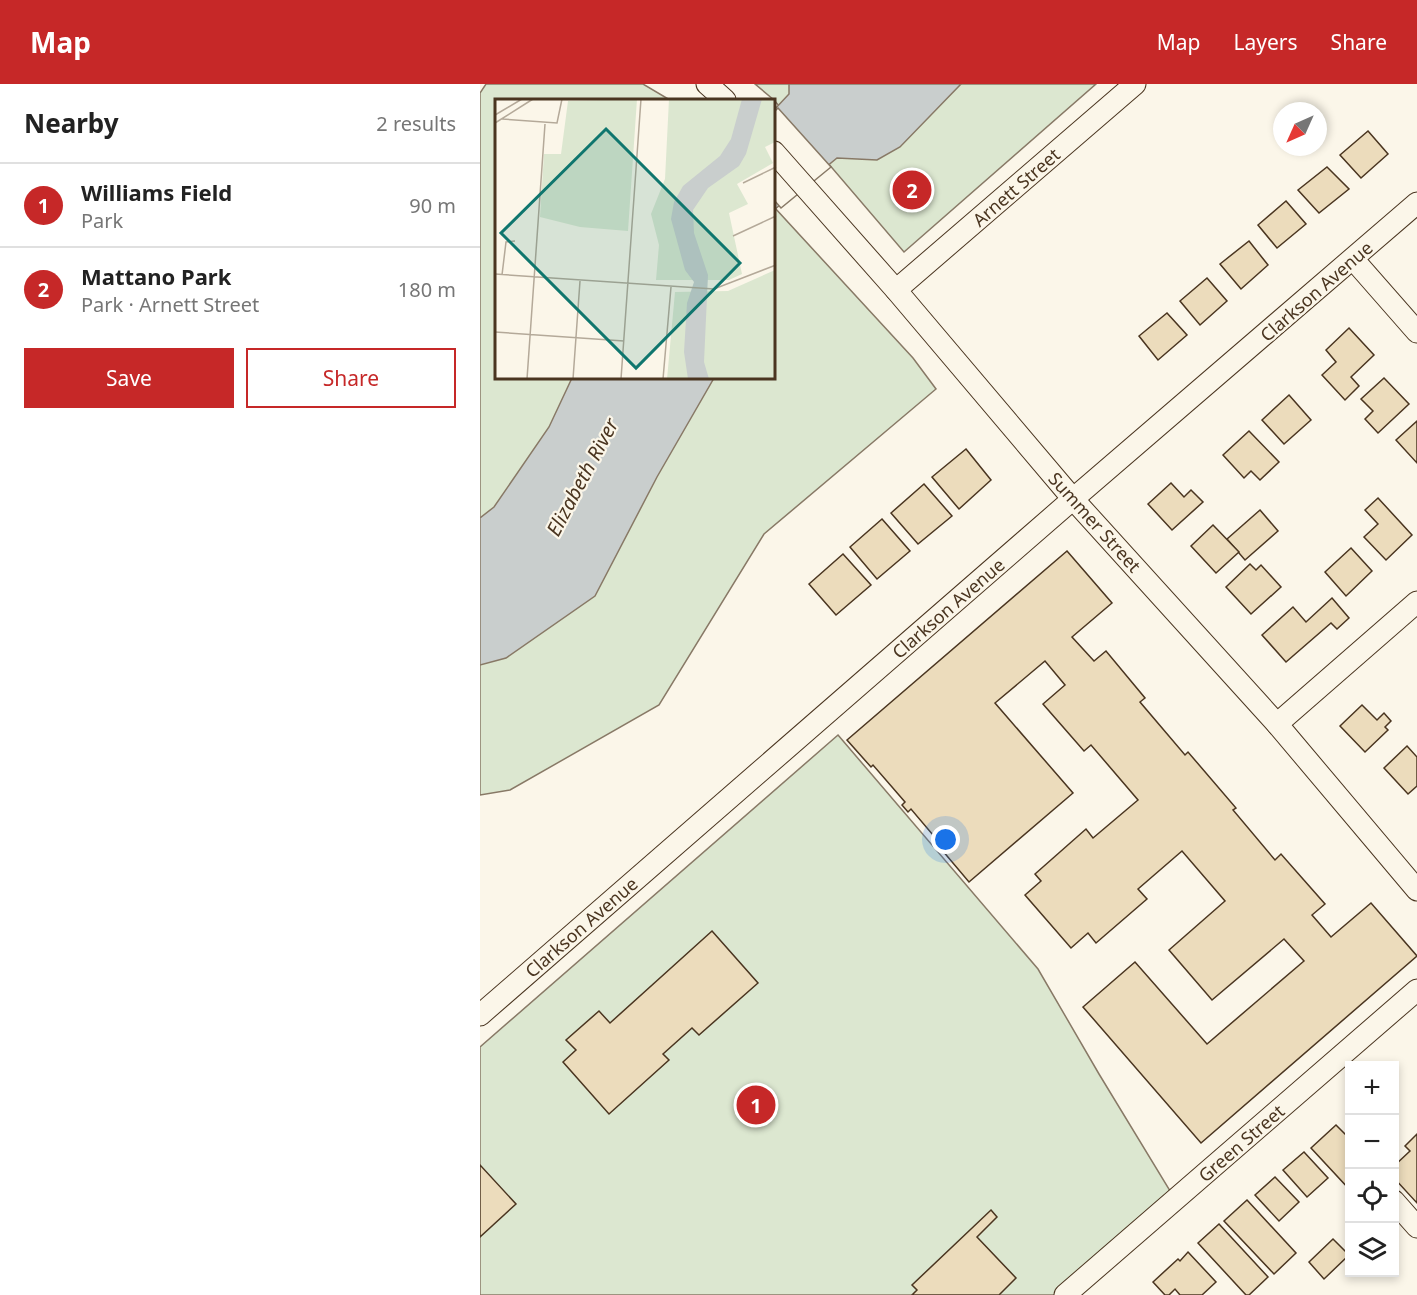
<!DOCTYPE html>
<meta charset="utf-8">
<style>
body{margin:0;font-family:"Noto Sans",sans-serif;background:#f6f6f6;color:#222}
.controls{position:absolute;right:18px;bottom:18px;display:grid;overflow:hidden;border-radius:0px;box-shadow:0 3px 9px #0003}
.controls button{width:54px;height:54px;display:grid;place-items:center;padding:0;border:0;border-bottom:2px solid #e0e0e0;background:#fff;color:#222;font:30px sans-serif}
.compass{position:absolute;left:793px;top:18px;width:54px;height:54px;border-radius:50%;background:#fff;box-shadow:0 3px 9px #0003;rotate:225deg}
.you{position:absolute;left:466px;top:756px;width:21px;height:21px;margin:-15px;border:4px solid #fff;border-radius:50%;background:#1a73e8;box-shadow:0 0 0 9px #1a73e833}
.badge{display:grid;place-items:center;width:39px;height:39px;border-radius:50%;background:#c62828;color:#fff;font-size:20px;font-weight:700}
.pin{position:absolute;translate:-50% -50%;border:3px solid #fff;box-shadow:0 2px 6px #0006}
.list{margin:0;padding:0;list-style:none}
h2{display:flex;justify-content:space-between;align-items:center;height:78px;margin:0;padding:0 24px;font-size:26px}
h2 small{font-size:20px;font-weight:400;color:#767676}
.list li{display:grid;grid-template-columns:39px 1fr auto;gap:18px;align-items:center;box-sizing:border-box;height:84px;padding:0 24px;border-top:2px solid #e0e0e0}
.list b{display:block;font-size:22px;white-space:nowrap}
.list p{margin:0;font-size:20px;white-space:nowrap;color:#767676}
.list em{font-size:20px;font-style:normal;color:#767676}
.actions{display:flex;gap:12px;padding:18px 24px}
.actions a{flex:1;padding:14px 0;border:2px solid #c62828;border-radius:0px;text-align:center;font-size:21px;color:#c62828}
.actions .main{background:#c62828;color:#fff}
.icon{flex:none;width:33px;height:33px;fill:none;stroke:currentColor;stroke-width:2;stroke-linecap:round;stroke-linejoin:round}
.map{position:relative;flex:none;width:937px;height:1211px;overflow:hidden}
header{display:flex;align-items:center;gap:36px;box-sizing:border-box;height:84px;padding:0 30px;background:#c62828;color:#fff}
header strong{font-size:28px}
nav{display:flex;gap:33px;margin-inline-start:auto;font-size:21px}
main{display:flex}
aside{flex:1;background:#fff}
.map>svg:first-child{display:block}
</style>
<header>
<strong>Map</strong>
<nav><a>Map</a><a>Layers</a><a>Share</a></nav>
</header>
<main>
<aside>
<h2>Nearby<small>2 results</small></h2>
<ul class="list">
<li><span class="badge">1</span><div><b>Williams Field</b><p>Park</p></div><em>90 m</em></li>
<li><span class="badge">2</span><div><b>Mattano Park</b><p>Park · Arnett Street</p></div><em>180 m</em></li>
</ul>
<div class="actions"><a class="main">Save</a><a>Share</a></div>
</aside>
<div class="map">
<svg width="937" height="1211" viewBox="0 0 937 1211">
<rect width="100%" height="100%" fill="#fbf6e9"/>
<g fill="#dce7d0" stroke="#887966" stroke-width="1.5">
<path d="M6,0h157l27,16h-174v278h278v-171l139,151 23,31 -172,145 -105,171 -149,85 -30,5v-702z"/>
<path d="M275,0h341l-192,168 -130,-152z"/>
<path d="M358,651l200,234 61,105 73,120 -116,101h-576v-248z"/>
</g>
<g fill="#c9cecd" stroke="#887966" stroke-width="1.5">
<path d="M309,0h172l-61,63 -23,13 -40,-2 -63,52v-100l15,-16z"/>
<path d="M92,294h142l-57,99 -62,119 -89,62 -26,7v-147l14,-11 55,-80z"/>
</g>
<path fill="#fbf6e9" stroke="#887966" stroke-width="1.5" d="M298,24l53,59 -50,41 -7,-8v-88z"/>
<g fill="#ecdcbc" stroke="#4a3520" stroke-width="1.5">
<path d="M888,47l20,23 -27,24 -21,-23z"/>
<path d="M847,83l22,22 -30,24 -21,-23z"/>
<path d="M806,117l20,23 -29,24 -19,-23z"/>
<path d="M769,157l19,24 -27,24 -21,-25z"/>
<path d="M727,194l20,23 -27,24 -20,-24z"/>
<path d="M687,229l20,22 -29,25 -19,-24z"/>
<path d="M869,244l25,27 -23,22 8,9 -14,14 -23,-25 14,-13 -10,-12z"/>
<path d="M904,294l25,26 -31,29 -13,-14 8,-8 -12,-12z"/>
<path d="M809,311l22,25 -27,24 -22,-24z"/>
<path d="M937,337v42l-21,-23z"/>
<path d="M769,347l30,31 -19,18 -9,-9 -7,7 -21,-23z"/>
<path d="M486,365l25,31 -32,29 -27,-32z"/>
<path d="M691,399l13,14 7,-7 12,12 -31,28 -24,-26z"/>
<path d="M444,400l28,32 -34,28 -27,-31z"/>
<path d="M898,414l34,37 -26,25 -22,-23 14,-13 -13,-14z"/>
<path d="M780,426l18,21 -33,29 -18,-21z"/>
<path d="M402,435l28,32 -33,28 -27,-32z"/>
<path d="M733,441l26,27 -23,21 -25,-27z"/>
<path d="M871,464l21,23 -26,25 -21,-24z"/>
<path d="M587,467l45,52 -40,34 22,24 12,-10 39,47 -5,4 45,53 3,-3 48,56 -3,2 42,50 6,-6 44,50 -13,11 19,22 40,-34 46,53 -216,187 -118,-136 52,-45 72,82 97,-83 -20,-22 -72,61 -43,-50 56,-49 -43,-50 -44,38 9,10 -51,44 -8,-10 -17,15 -46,-53 16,-14 -6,-7 51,-45 7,9 45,-38 -47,-55 -7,6 -41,-47 22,-19 -20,-24 -50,42 78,90 -104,89 -27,-32 2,-2 -33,-39 -3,3 -6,-7 3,-3 -32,-37 -2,2 -24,-27z"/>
<path d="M363,470l28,31 -35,30 -27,-31z"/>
<path d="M770,480l6,6 5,-5 20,22 -30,27 -25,-27z"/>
<path d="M852,514l17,20 -12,11 -6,-6 -45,39 -24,-27 31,-28 13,15z"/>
<path d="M882,621l15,15 7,-7 7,8 -6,6 3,3 -23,22 -25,-26z"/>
<path d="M927,662l10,11v29l-9,8 -24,-26z"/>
<path d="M232,847l46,52 -59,52 -7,-7 -29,26 6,6 -60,54 -46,-52 13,-12 -10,-10 33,-29 11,12z"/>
<path d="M856,1041l14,14v51l-39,-42z"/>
<path d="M937,1050v69l-23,-25v-12l16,-15 -5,-5z"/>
<path d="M824,1068l24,26 -21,19 -24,-27z"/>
<path d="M0,1081l36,39 -36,33z"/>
<path d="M795,1093l24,25 -20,19 -24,-26z"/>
<path d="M767,1116l49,53 -22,21 -50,-53z"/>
<path d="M511,1126l6,7 -20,20 39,41 -17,17h-87l5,-5 -5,-5z"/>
<path d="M739,1140l49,53 -19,18h-3l-48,-52z"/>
<path d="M853,1155l16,16 -25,24 -15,-17z"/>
<path d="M708,1168l28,30 -14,13h-22l-5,-6 -6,6h-4l-12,-13 25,-23 2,2z"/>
</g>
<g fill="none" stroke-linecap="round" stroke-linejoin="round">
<defs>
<g id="street">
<path d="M227,0l18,16"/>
<path d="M294,68l122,138 177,209 204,225 140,166"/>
<path d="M873,175l64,73"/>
<path d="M416,206l239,-206"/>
<path d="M797,640l140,-122"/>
<path d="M0,931l593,-516 344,-296"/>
<path d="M914,1117l23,26"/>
<path d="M585,1211l352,-305"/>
</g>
</defs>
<use href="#street" stroke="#4a3520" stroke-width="23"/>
<use href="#street" stroke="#fbf6e9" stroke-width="21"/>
</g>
<g text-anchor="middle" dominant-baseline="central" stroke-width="4.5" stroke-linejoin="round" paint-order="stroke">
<g font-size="18" fill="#4a3520" stroke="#fbf6e9">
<text transform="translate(536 103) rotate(-41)">Arnett Street</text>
<text transform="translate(836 207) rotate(-41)">Clarkson Avenue</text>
<text transform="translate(615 438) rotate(48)">Summer Street</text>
<text transform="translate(468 524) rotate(-41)">Clarkson Avenue</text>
<text transform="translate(101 843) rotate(-41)">Clarkson Avenue</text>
<text transform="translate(761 1059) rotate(-41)">Green Street</text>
</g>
<g font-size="20" font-style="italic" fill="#4a3520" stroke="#fbf6e9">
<text transform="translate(102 393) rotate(-62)">Elizabeth River</text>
</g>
</g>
<g transform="translate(15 15)">
<rect width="280" height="280" fill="#fbf6e9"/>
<path d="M142,0l-9,132 -48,-4 -40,-10 4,-63h17l7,-53zM174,0h106v43l-10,5 8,16 -36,21 11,20 -19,9 13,61 -13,6h-73l3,-35 -8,-31 14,-35zM280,171v109h-108l8,-87 53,-1z" fill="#dce7d0"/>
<path d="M247,0h20l-16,55 -7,12 -31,22 -15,22 1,23 14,42 -4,87 5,17h-21l-4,-27 3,-49 7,-21 -9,-12 -14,-51 3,-17 9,-16 37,-30 11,-17z" fill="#c9cecd"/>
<path fill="none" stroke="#b4a999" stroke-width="1.5" d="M0,16l27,-16M7,20l55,4 5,-24M0,24l38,-24M248,84l33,-16M238,137l43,-20M0,175l219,15 62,-24M7,176l4,-33 9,-1M0,233l129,9M32,280l18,-255M78,280l7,-98M126,280l20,-280M168,280l8,-92"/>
<path fill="#0f766e" fill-opacity="0.15" stroke="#0f766e" stroke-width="3" d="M111,30l134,134 -104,105 -135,-135z"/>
<rect width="280" height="280" fill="none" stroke="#4a3520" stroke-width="3"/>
</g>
</svg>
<div class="controls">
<button>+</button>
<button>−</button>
<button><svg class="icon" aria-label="locate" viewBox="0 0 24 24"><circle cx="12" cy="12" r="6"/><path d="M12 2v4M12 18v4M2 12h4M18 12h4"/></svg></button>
<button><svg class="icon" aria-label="layers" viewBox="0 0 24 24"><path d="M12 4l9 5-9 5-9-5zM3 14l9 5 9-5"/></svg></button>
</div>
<svg class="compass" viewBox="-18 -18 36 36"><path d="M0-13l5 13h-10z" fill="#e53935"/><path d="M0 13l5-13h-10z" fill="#767676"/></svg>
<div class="you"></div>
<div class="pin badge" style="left:276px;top:1021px">1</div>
<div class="pin badge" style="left:432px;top:106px">2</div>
</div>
</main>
